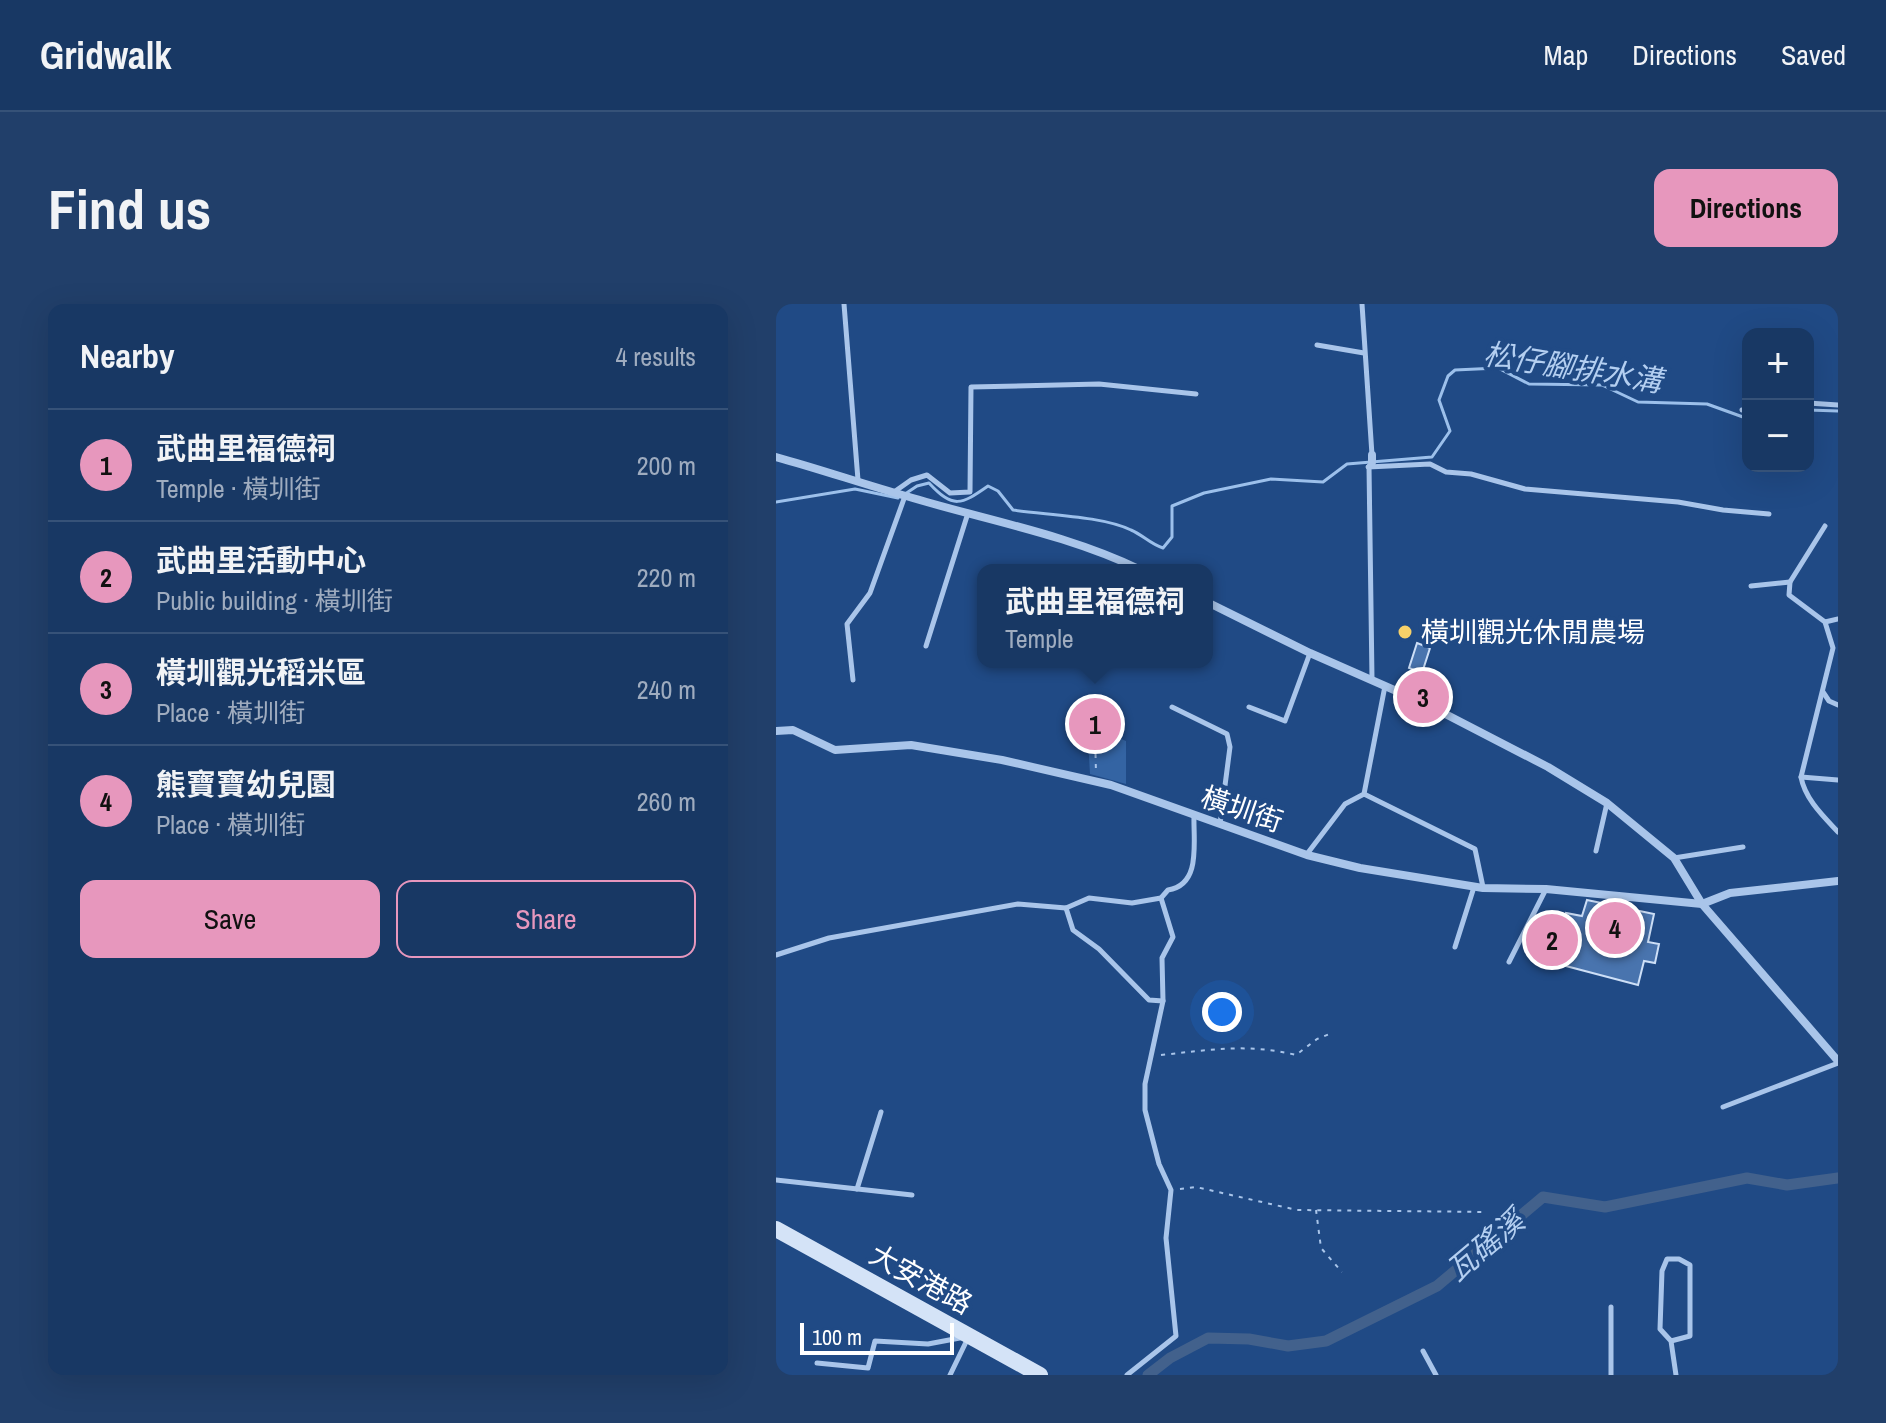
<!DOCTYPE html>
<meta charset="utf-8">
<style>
body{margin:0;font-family:"Archivo Narrow","Noto Sans TC",sans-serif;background:#213f6a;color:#f1f3f6}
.controls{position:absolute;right:24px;top:24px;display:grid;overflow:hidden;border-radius:16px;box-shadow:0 8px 32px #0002}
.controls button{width:72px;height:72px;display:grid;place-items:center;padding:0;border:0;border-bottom:2px solid #365278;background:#183864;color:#f1f3f6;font:40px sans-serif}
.scale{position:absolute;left:24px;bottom:20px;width:154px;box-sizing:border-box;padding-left:8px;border:4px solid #fff;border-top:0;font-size:22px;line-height:28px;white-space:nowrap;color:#fff;-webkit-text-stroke:6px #204a85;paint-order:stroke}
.you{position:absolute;left:446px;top:708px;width:28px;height:28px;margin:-20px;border:6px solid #fff;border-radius:50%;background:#1a73e8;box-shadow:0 0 0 12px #1a73e833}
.badge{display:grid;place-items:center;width:52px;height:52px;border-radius:50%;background:#e797bd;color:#111;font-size:26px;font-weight:700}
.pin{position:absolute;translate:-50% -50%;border:4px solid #fff;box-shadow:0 2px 8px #0006}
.popup{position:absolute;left:201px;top:260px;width:236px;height:104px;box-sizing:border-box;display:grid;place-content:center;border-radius:16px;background:#183864;filter:drop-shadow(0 2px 6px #0005);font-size:26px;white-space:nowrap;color:#9facbf}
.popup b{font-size:30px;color:#f1f3f6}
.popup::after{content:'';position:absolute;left:50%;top:100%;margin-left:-16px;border:16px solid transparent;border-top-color:#183864}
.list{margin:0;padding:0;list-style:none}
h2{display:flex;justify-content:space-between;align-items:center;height:104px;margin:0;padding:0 32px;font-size:34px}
h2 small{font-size:26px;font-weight:400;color:#9facbf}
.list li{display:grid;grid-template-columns:52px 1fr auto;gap:24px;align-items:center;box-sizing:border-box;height:112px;padding:0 32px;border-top:2px solid #365278}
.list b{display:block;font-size:30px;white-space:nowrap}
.list p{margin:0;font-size:26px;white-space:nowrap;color:#9facbf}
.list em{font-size:26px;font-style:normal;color:#9facbf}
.actions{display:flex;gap:16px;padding:24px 32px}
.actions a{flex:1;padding:18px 0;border:2px solid #e797bd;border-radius:16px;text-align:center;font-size:28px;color:#e797bd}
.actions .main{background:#e797bd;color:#111}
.map{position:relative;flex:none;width:1062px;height:1071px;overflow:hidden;border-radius:16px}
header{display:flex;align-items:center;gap:48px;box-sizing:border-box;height:112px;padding:0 40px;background:#183864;border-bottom:2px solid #365278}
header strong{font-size:38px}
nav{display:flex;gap:44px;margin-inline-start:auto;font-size:28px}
.intro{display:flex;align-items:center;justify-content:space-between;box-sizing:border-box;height:192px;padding:0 48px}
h1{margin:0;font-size:56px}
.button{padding:20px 36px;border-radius:16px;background:#e797bd;color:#111;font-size:28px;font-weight:700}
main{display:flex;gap:48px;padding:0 48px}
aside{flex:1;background:#183864;border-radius:16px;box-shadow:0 8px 32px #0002}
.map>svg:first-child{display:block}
</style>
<header>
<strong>Gridwalk</strong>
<nav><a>Map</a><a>Directions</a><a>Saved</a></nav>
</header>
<div class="intro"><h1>Find us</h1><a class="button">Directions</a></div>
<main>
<aside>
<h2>Nearby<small>4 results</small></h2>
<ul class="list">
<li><span class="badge">1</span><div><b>武曲里福德祠</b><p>Temple · 橫圳街</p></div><em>200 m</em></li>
<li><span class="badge">2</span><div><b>武曲里活動中心</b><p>Public building · 橫圳街</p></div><em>220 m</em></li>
<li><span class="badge">3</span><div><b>橫圳觀光稻米區</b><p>Place · 橫圳街</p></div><em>240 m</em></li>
<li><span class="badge">4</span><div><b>熊寶寶幼兒園</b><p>Place · 橫圳街</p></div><em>260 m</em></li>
</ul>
<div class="actions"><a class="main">Save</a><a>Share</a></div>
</aside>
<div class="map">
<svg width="1062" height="1071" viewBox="0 0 1062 1071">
<rect width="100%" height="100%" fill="#204a85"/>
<path fill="#3464a3" d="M331,429l19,8v43l-36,-10 -2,-35 12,-1z"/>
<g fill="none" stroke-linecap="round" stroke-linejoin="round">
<g stroke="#9cc0eb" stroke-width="3">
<path d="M1032,106l30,1"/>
<path d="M129,190l12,-8 12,-3c24,26 32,22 59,3l10,5 15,19c34,5 89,6 118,20 12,5 19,14 32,18l9,-11v-31l32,-13 67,-14 52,3 24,-18 85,-7 18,-26 -11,-31 9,-24 7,-6 43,-2 31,16 73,1 36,17 69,2 36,13 5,-2"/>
<path d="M0,198l79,-13 43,9"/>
</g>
<path stroke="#42618c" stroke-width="11" d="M372,1071l22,-17 38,-20 41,1 39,7 38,-5 111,-55 106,-89 62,10 142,-29 40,7 51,-7"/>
</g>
<g fill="#4974ae" stroke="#cddff7" stroke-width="2">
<path d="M641,339l13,5 -8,25 -13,-5z"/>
<path d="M811,596l67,14 -6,28 11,2 -4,19 -11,-2 -6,24 -76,-20 -1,2 -33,-14 16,-35 18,9 4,-14 16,3z"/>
</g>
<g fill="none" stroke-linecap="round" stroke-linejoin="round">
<g stroke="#a9c5ea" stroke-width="2" stroke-dasharray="4 6" stroke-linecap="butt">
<path d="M319,430l1,39"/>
<path d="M385,751c48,-5 87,-12 135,0l21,-16 15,-6"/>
<path d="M404,885l16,-2 101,23 190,2"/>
<path d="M540,906l5,38 21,24"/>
</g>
<g stroke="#a9c5ea" stroke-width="5">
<path d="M68,0l14,176"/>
<path d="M586,0l10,151"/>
<path d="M541,41l47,8"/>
<path d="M1032,99l30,2"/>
<path d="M966,106l6,-1"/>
<path d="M593,162l3,213"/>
<path d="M592,163l62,-3 16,8 25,2 54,15 153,13 45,8 46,4"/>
<path d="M118,188l17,-12 16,-5 23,18 20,-1 1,-105 128,-3 97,10"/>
<path d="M1049,222l-35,56 -1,13 36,27 8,26 -32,129c4,22 22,39 37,55"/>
<path d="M975,282l39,-4"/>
<path d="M1049,318l13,-3"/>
<path d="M150,342l42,-133"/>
<path d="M77,376l-6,-56 23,-31 35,-97"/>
<path d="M1047,388l6,9 9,4"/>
<path d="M396,403l55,27 3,13 -10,77"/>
<path d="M473,403l36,14 25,-68"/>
<path d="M1025,473l37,3"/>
<path d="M588,490l111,55 8,38"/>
<path d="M820,547l11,-48"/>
<path d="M531,550l38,-50 19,-10 21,-108"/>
<path d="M898,554l69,-11"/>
<path d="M290,604l7,22 26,19 50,51 14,1"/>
<path d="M679,643l19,-60"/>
<path d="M0,651l53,-17 189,-34 48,4 23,-10 43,5 29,-5 7,-8c34,-5 25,-49 26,-75"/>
<path d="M733,658l37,-73"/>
<path d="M947,803l115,-44"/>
<path d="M0,876l136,15"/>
<path d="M81,885l24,-77"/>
<path d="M835,1003v68"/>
<path d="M895,1037l19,-5v-71l-11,-6h-12l-5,12 -2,58 11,12 5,34"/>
<path d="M647,1047l13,24"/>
<path d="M41,1059l51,5 7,-27 53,3 37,-7"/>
<path d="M174,1071l17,-35"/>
<path d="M351,1071l49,-39 -10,-98 5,-48 -12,-26 -14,-54v-26l18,-83 -1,-43 11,-21 -12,-39"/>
</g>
<g stroke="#a9c5ea" stroke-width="8">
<path d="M596,151v7"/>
<path d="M0,153c44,12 87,27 130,39 79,24 161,38 235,74"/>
<path d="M431,298l103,51 116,51 122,63 59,36 67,55 28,46 136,157"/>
<path d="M0,427l17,-1 42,20 76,-5 91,15 109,25 196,70 53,13 123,20 63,1 156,15 28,-11 108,-12"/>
</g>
<path stroke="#d4e3f7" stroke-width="16" d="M0,925l264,146"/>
</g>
<circle fill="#f7d169" stroke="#204a85" stroke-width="3" cx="629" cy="328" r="8"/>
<g text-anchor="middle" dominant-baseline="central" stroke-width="8" stroke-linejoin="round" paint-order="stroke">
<g font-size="28" fill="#fff" stroke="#204a85" text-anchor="start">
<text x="645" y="328">橫圳觀光休閒農場</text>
</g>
<g font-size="28" fill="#fff" stroke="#204a85">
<text transform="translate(466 505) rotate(19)">橫圳街</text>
<text transform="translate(145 975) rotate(29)">大安港路</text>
</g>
<g font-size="30" font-style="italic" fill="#b4cff1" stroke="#204a85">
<text transform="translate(797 63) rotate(9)">松仔腳排水溝</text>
<text transform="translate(709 941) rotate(-40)">瓦磘溪</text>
</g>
</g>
</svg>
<div class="controls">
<button>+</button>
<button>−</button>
</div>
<div class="scale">100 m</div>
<div class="you"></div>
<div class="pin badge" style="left:319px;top:420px">1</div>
<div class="popup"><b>武曲里福德祠</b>Temple</div>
<div class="pin badge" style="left:776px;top:636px">2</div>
<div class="pin badge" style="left:647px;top:393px">3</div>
<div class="pin badge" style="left:839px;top:624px">4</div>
</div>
</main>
